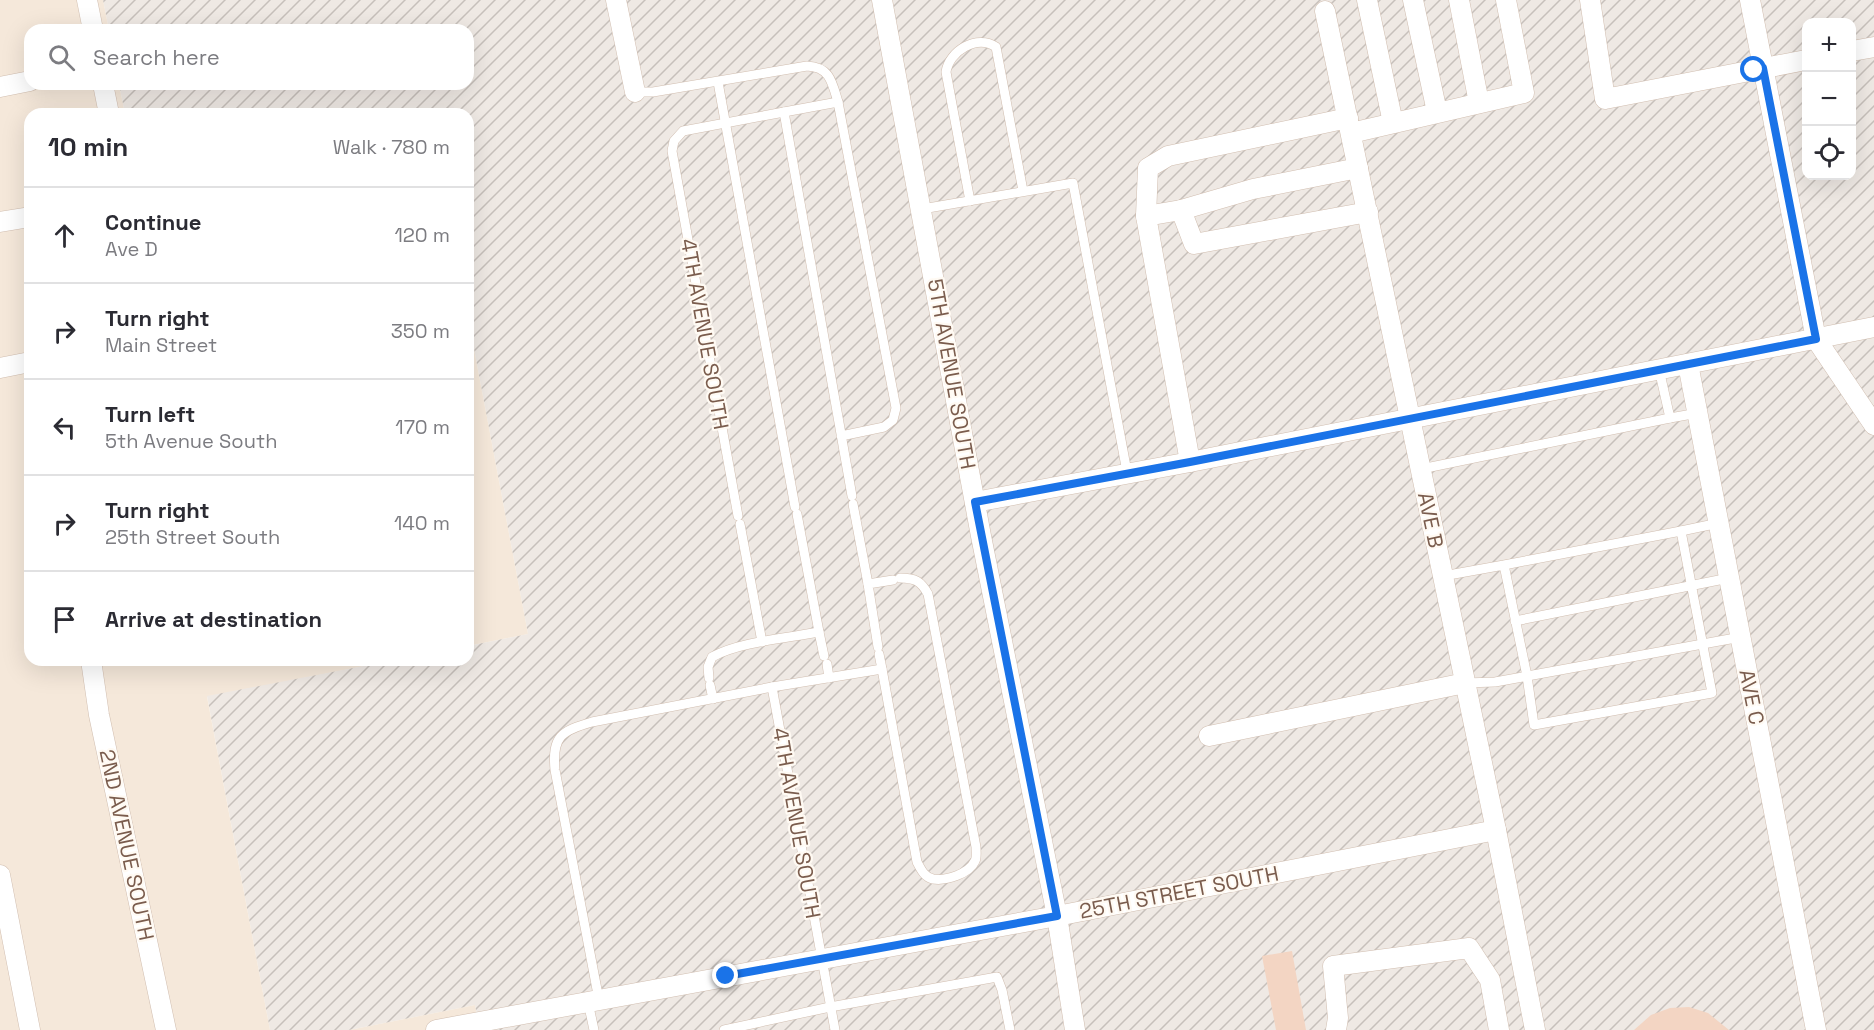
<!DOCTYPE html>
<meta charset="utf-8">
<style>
body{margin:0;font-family:"Space Grotesk",sans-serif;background:#f2f2f3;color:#2b2b33}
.controls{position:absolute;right:18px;top:18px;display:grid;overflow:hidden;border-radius:12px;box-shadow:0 6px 24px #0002}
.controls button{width:54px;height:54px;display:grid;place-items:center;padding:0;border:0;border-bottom:2px solid #e1e1e2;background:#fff;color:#2b2b33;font:30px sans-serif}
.stop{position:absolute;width:18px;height:18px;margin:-14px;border:4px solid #1a73e8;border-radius:50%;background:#fff}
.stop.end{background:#1a73e8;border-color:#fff;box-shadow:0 2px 6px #0008}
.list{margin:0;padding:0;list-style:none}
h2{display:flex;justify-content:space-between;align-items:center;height:78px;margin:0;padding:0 24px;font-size:26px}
h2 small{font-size:20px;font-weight:400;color:#7c7c81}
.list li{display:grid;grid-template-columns:39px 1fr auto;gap:18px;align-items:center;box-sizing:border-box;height:96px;padding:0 24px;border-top:2px solid #e1e1e2}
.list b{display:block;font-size:22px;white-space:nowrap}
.list p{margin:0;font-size:20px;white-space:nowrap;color:#7c7c81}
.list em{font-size:20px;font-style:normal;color:#7c7c81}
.icon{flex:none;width:33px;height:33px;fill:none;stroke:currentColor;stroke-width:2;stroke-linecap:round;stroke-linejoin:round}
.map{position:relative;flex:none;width:1874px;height:1030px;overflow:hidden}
.search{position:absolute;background:#fff;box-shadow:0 6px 24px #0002;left:24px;top:24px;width:450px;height:66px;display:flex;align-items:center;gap:15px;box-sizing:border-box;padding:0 21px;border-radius:18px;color:#7c7c81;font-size:22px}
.panel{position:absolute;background:#fff;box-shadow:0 6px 24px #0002;left:24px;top:108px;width:450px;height:558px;border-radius:18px}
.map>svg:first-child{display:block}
</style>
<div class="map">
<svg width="1874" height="1030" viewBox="0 0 1874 1030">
<defs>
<pattern id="industrial-furrows" width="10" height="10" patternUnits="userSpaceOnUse" patternTransform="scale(1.5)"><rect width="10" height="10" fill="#efe9e4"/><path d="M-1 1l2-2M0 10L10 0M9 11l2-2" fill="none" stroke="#c7c0bb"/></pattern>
</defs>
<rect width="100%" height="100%" fill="#fdf6ec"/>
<g fill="#f5e8da">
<path d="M0,0h103l6,30h-79v54h89l6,30h-95v546h365l-188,37 63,333h-270z"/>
<path d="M468,317l60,317 -60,12z"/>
<path d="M475,1005l5,25h-131z"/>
</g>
<path fill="url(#industrial-furrows)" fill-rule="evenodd" d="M103,0h1771v1030h-1394l-5,-25 -126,25h-79l-63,-334 188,-36h73v-14l60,-12 -60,-317v-203h-343l-6,-30h349v-54h-359zM1806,22h46v154h-46z"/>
<g fill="#f3d5c3">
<path d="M1292,951l14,79h-30l-14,-74z"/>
<path d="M1689,1007l19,6 21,17h-95l17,-15 19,-7z"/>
</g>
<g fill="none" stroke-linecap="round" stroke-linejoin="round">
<defs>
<g id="lane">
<path d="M718,82l77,425"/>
<path d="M635,92h18l154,-26c23,1 25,16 31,36"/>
<path d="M970,201l-24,-129c3,-21 31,-38 50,-25l27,144"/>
<path d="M922,209l151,-26 54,289"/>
<path d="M1670,418l28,-5"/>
<path d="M841,436l43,-9 9,-7 3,-12 -58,-306 -54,10 68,384"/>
<path d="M1421,469l249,-51 -11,-49"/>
<path d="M853,504l15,80"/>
<path d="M797,514l22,118"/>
<path d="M738,516l-66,-365 2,-10 9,-10 101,-19"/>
<path d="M740,524l22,118"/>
<path d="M1681,531l38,-8"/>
<path d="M1443,576l61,-11 23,111 7,49 178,-32 -31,-162 -177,34"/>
<path d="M1515,621l214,-43"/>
<path d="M878,647l-10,-63 25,-4"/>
<path d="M879,654l3,15"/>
<path d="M827,664l2,14"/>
<path d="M709,678l-1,-11 4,-10c26,-15 76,-19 107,-25l5,24"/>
<path d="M1465,683l30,-1 246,-45"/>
<path d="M710,685l3,14"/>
<path d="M772,687l63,343"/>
<path d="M599,1000l-44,-230c-3,-34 6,-39 37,-48l180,-35 110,-18 35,193c4,7 7,15 16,17 13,2 36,-5 42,-18 2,-3 1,-9 1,-14l-48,-253c-7,-13 -13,-16 -28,-16"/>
<path d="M588,1002l6,28"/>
<path d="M724,1030l106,-23 167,-30 5,13 8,40"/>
</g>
<g id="street">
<path d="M87,0l6,30"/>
<path d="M616,0l19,92"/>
<path d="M882,0l99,536 76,380 18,114"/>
<path d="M1367,0l26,123"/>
<path d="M1413,0l24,112"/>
<path d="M1459,0l20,103"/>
<path d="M1590,0l15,99 201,-39"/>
<path d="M1750,0l66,339 58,86"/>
<path d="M1325,11l171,819 39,200"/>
<path d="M1852,51l22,-4"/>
<path d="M103,84l6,30"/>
<path d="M0,87l30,-6"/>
<path d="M1351,133l173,-40 -18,-93"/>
<path d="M1181,210l13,34 174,-32"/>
<path d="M1146,216l2,-48 20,-12 180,-38"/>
<path d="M0,222l30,-5"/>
<path d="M1688,364l128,666"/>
<path d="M0,368l30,-6"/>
<path d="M1190,462l-44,-246 35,-6 72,-21 105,-21"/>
<path d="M975,502l215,-40 684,-135"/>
<path d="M91,660l8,55 67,315"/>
<path d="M1209,736l256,-53"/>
<path d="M0,875l30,155"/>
<path d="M436,1030l621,-114 439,-86"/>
<path d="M1336,1030l2,-12 -5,-52 136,-18 21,32 9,50"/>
</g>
</defs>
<use href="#lane" stroke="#d1beb0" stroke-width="10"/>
<use href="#street" stroke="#d1beb0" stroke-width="21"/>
<use href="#lane" stroke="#fff" stroke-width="9"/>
<use href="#street" stroke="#fff" stroke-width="20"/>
</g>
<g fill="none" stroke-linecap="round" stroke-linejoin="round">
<path stroke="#1a73e8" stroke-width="8" d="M726,976l331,-60 -82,-414 215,-40 626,-123 -53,-271 -9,2"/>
</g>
<g text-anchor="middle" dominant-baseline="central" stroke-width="4.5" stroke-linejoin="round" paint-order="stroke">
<g font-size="21" fill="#7a5c4d" stroke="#fffaf3">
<text transform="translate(705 334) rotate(80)">4TH AVENUE SOUTH</text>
<text transform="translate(952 374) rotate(80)">5TH AVENUE SOUTH</text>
<text transform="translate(1431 520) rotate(78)">AVE B</text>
<text transform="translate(1752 697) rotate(79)">AVE C</text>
<text transform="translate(797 823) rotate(80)">4TH AVENUE SOUTH</text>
<text transform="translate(127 845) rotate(78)">2ND AVENUE SOUTH</text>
<text transform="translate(1179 892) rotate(-11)">25TH STREET SOUTH</text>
</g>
</g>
</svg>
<div class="controls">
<button>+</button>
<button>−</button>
<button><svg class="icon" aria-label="locate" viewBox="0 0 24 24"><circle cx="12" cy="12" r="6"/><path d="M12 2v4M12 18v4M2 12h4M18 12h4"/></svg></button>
</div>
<div class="stop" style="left:1754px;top:70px"></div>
<div class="stop end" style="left:726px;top:976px"></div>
<div class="search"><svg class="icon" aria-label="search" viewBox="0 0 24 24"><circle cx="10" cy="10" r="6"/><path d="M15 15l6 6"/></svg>Search here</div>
<section class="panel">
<h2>10 min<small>Walk · 780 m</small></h2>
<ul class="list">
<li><svg class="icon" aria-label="ahead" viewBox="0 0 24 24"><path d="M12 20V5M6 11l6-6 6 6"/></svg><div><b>Continue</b><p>Ave D</p></div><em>120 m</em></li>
<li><svg class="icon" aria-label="right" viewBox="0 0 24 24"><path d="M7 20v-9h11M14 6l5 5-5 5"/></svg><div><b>Turn right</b><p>Main Street</p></div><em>350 m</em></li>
<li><svg class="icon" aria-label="left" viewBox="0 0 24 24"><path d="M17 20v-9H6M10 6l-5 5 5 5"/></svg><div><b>Turn left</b><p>5th Avenue South</p></div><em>170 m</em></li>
<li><svg class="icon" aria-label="right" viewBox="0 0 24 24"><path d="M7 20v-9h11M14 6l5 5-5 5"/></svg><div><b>Turn right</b><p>25th Street South</p></div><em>140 m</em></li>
<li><svg class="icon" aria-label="arrive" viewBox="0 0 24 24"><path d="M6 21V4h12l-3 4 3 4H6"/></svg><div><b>Arrive at destination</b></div></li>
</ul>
</section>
</div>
